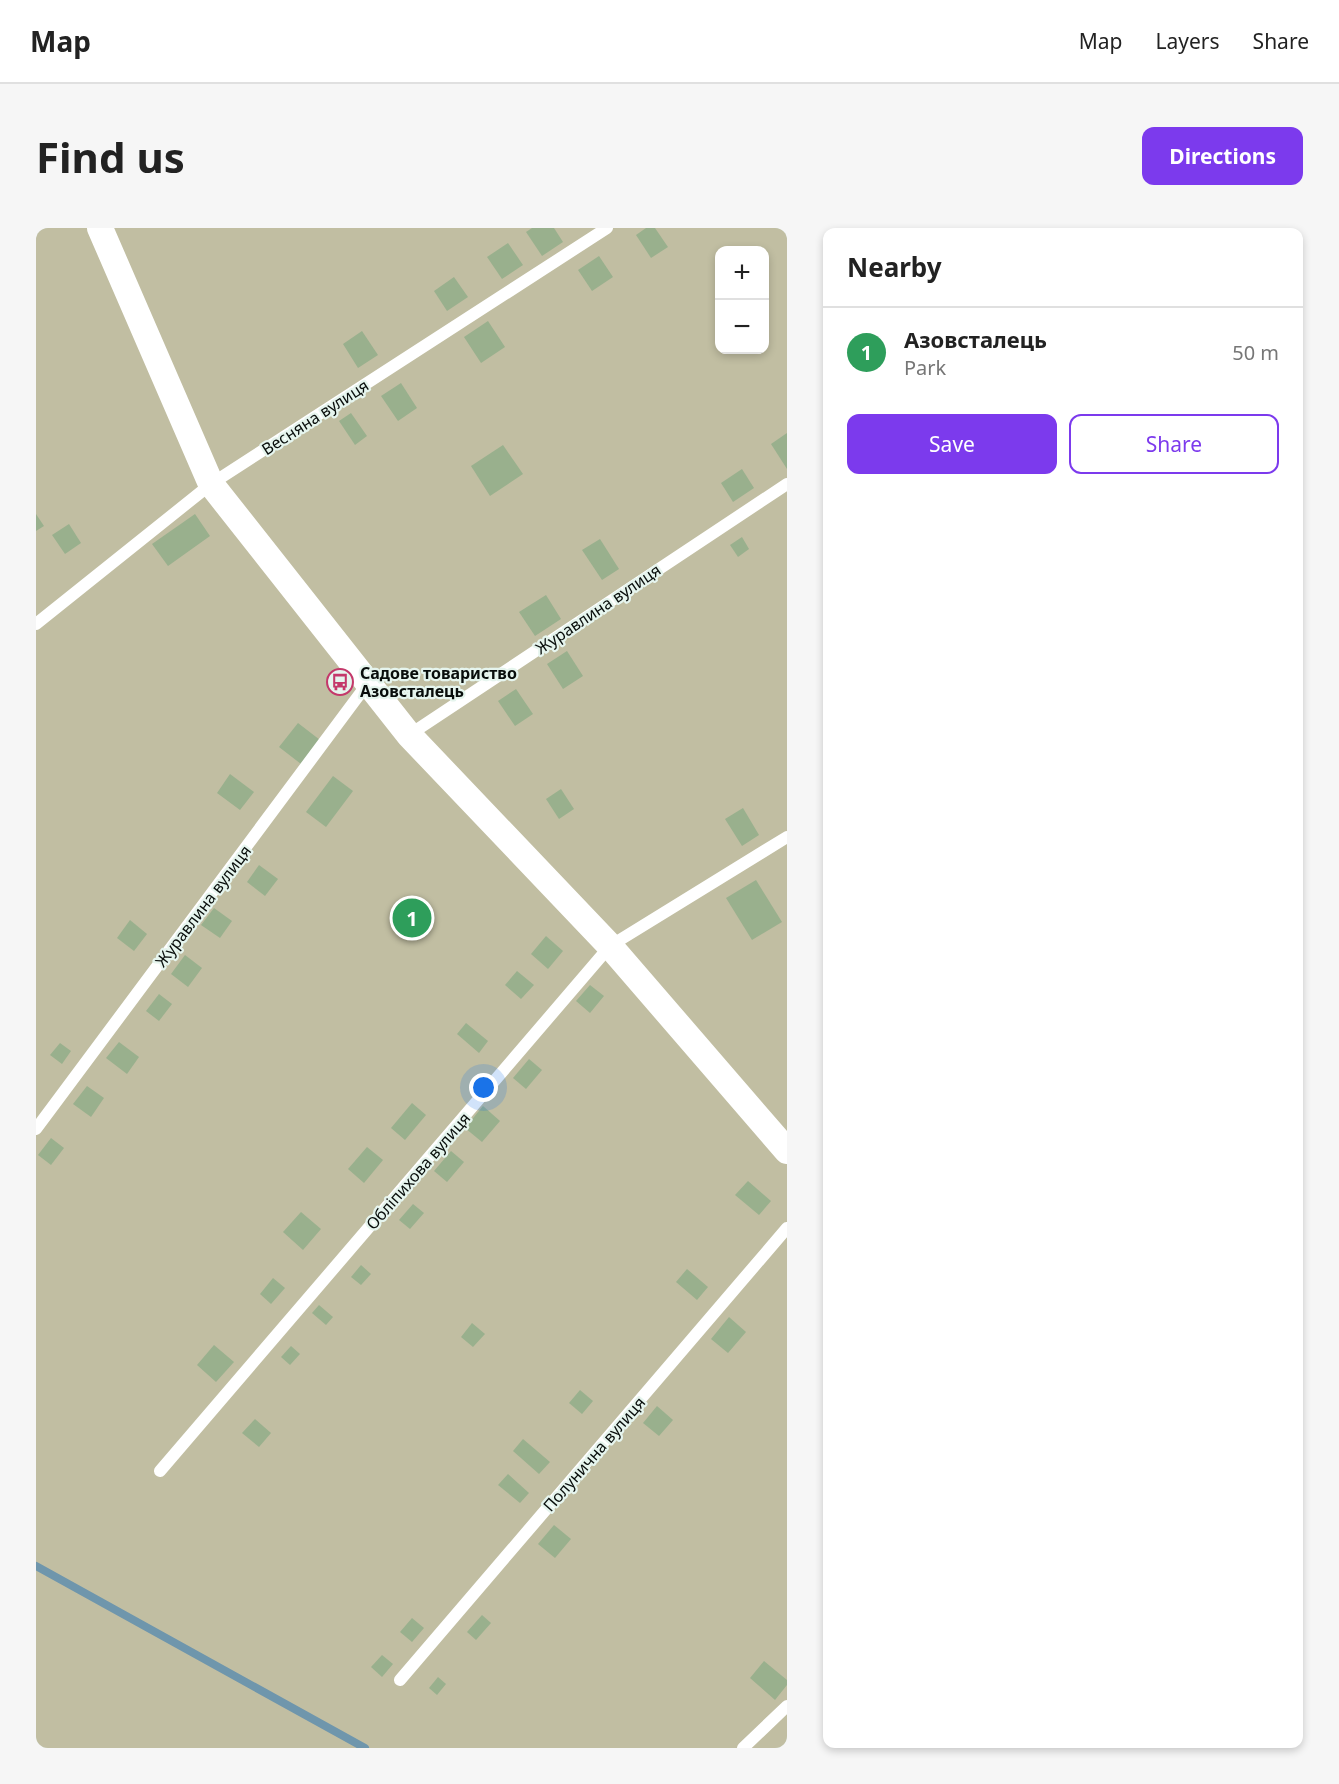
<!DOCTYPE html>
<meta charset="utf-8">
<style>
body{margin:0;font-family:"Noto Sans",sans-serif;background:#f6f6f6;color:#222}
.controls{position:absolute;right:18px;top:18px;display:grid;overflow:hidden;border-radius:12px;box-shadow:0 3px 9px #0003}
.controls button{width:54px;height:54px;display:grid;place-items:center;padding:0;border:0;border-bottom:2px solid #e0e0e0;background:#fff;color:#222;font:30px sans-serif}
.you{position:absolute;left:448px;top:860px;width:21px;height:21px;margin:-15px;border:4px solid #fff;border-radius:50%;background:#1a73e8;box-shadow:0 0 0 9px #1a73e833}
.badge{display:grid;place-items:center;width:39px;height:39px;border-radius:50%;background:#7c3aed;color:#fff;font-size:20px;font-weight:700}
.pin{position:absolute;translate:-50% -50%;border:3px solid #fff;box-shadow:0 2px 6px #0006}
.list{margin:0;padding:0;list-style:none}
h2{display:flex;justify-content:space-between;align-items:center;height:78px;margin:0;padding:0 24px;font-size:26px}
h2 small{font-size:20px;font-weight:400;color:#767676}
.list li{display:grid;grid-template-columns:39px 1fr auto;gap:18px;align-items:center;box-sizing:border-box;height:90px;padding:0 24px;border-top:2px solid #e0e0e0}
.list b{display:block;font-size:22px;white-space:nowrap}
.list p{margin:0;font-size:20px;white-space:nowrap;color:#767676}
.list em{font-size:20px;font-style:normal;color:#767676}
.actions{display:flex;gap:12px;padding:18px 24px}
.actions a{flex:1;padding:14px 0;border:2px solid #7c3aed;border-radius:12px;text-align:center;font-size:21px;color:#7c3aed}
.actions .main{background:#7c3aed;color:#fff}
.map{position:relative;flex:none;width:751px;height:1520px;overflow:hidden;border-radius:12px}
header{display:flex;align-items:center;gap:36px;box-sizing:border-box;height:84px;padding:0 30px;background:#fff;border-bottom:2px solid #e0e0e0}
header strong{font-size:28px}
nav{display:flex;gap:33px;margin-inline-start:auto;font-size:21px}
.intro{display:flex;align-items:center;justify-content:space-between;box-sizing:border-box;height:144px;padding:0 36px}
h1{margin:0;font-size:42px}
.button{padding:15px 27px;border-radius:12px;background:#7c3aed;color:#fff;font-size:21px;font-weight:700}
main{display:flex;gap:36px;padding:0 36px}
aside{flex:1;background:#fff;border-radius:12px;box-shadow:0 3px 9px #0003}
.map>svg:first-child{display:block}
</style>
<header>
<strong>Map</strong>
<nav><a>Map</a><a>Layers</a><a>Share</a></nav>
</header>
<div class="intro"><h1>Find us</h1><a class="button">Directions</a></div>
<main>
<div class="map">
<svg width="751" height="1520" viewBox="0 0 751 1520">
<rect width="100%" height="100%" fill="#d9e8e1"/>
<path fill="#c1bea2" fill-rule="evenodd" d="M0,0h751v1520h-751zM684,22h44v100h-44z"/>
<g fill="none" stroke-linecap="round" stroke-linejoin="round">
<path stroke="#6f96ac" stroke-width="8" d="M0,1338l329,182"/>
</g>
<g fill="#99b08d">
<path d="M496,0h22l9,14 -21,14 -16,-24z"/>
<path d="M610,0h9l13,19 -17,11 -15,-23z"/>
<path d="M472,15l15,22 -21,14 -15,-22z"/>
<path d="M563,28l14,21 -21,14 -14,-21z"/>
<path d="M418,49l14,20 -21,14 -13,-20z"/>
<path d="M452,93l17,26 -24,16 -17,-26z"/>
<path d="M326,103l16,24 -20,13 -15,-24z"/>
<path d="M365,155l16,25 -19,13 -17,-25z"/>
<path d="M315,185l16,23 -12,9 -16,-24z"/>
<path d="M751,205v36l-16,-25z"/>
<path d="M467,217l20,29 -33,22 -19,-30z"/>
<path d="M706,241l12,19 -21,14 -12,-19z"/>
<path d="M0,286l8,12 -8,5z"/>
<path d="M159,286l15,22 -42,30 -16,-22z"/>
<path d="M33,296l12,19 -16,11 -13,-19z"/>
<path d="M706,309l7,12 -11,8 -8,-12z"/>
<path d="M564,311l19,30 -17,11 -20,-30z"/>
<path d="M510,367l15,24 -26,17 -16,-24z"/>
<path d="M531,423l16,25 -20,13 -16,-25z"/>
<path d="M480,461l17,25 -18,12 -17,-25z"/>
<path d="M262,495l22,17 -19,24 -22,-17z"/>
<path d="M194,546l24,18 -14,18 -23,-17z"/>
<path d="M297,548l20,15 -27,36 -20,-15z"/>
<path d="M525,561l13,20 -15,10 -13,-20z"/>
<path d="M707,580l16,27 -17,11 -17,-27z"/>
<path d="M223,637l19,14 -13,17 -18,-14z"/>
<path d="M720,652l26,42 -30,18 -26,-42z"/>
<path d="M178,680l18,13 -12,17 -19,-13z"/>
<path d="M94,692l17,14 -13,17 -17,-13z"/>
<path d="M510,708l17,15 -15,18 -17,-15z"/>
<path d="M149,727l17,13 -14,19 -17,-13z"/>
<path d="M481,743l17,14 -13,14 -16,-14z"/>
<path d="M554,757l14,11 -14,17 -14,-12z"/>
<path d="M123,766l13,10 -13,17 -13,-10z"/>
<path d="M430,795l22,18 -9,12 -22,-19z"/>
<path d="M83,814l20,15 -12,17 -21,-16z"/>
<path d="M24,815l11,8 -9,13 -12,-9z"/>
<path d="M493,831l13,11 -16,19 -13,-11z"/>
<path d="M51,858l17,12 -13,19 -18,-13z"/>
<path d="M376,875l14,12 -21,25 -14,-12z"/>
<path d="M447,878l17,15 -18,21 -17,-14z"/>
<path d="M15,910l13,10 -13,17 -13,-10z"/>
<path d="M331,919l16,13 -19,23 -16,-14z"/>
<path d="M415,923l13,11 -17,20 -13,-11z"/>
<path d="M712,953l23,20 -12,14 -24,-20z"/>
<path d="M377,976l11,9 -14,16 -11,-9z"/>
<path d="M265,984l20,17 -18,21 -20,-18z"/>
<path d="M325,1037l10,9 -10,11 -10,-8z"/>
<path d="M651,1041l21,18 -11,13 -21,-18z"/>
<path d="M237,1050l12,10 -14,16 -11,-10z"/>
<path d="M283,1077l14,12 -7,8 -14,-12z"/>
<path d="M693,1089l17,15 -18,21 -17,-14z"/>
<path d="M436,1095l13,11 -12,13 -12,-10z"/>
<path d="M178,1117l20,17 -18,20 -19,-17z"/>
<path d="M255,1118l9,8 -10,11 -9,-8z"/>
<path d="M544,1162l13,11 -11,13 -13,-11z"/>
<path d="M621,1178l16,14 -14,16 -16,-13z"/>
<path d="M219,1191l16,14 -12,14 -17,-14z"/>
<path d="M487,1211l27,23 -11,12 -26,-23z"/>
<path d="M472,1246l21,19 -9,10 -22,-18z"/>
<path d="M518,1297l17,14 -16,19 -17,-14z"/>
<path d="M446,1387l9,8 -15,17 -9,-8z"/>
<path d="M376,1390l12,10 -12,14 -12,-10z"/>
<path d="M346,1427l11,9 -11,13 -11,-10z"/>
<path d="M728,1433l23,19v5l-12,15 -25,-22z"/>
<path d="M402,1449l8,7 -9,11 -8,-7z"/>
</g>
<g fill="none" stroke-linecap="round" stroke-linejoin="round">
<g stroke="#fff" stroke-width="12">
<path d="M0,396l175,-140 396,-256"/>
<path d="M373,507l378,-251"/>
<path d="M0,901l332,-446"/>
<path d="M124,1243l450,-525 177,-109"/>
<path d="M364,1452l387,-452"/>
<path d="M707,1520l44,-42"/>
</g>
<path stroke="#fff" stroke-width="26" d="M64,0l111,256 198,251 201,211 177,205"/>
</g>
<defs>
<symbol id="bus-ring" viewBox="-11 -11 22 22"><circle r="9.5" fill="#e6f5ee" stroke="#c4386a" stroke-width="1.5"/><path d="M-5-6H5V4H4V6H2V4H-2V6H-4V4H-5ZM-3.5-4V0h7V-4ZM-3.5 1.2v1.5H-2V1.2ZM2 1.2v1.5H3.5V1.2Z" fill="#c4386a"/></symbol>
</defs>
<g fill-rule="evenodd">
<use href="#bus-ring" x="289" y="439" width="30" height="30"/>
</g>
<g text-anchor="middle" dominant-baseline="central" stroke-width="4.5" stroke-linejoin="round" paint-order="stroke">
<g font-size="16" fill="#080d0b" stroke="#e6f5ee">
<text transform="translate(279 189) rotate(-33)">Весняна вулиця</text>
<text transform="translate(562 381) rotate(-34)">Журавлина вулиця</text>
<text transform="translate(167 678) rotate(-53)">Журавлина вулиця</text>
<text transform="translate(382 943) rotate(-49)">Обліпихова вулиця</text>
<text transform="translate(558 1226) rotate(-49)">Полунична вулиця</text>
</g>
<g font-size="16" font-weight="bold" fill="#080d0b" stroke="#e6f5ee" text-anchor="start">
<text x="324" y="445">Садове товариство<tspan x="324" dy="18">Азовсталець</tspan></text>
</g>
</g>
</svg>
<div class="controls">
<button>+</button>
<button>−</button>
</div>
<div class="you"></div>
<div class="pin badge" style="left:376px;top:690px;background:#2e9e5b">1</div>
</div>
<aside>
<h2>Nearby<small></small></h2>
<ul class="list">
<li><span class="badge" style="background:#2e9e5b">1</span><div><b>Азовсталець</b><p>Park</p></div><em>50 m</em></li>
</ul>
<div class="actions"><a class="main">Save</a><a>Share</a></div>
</aside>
</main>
